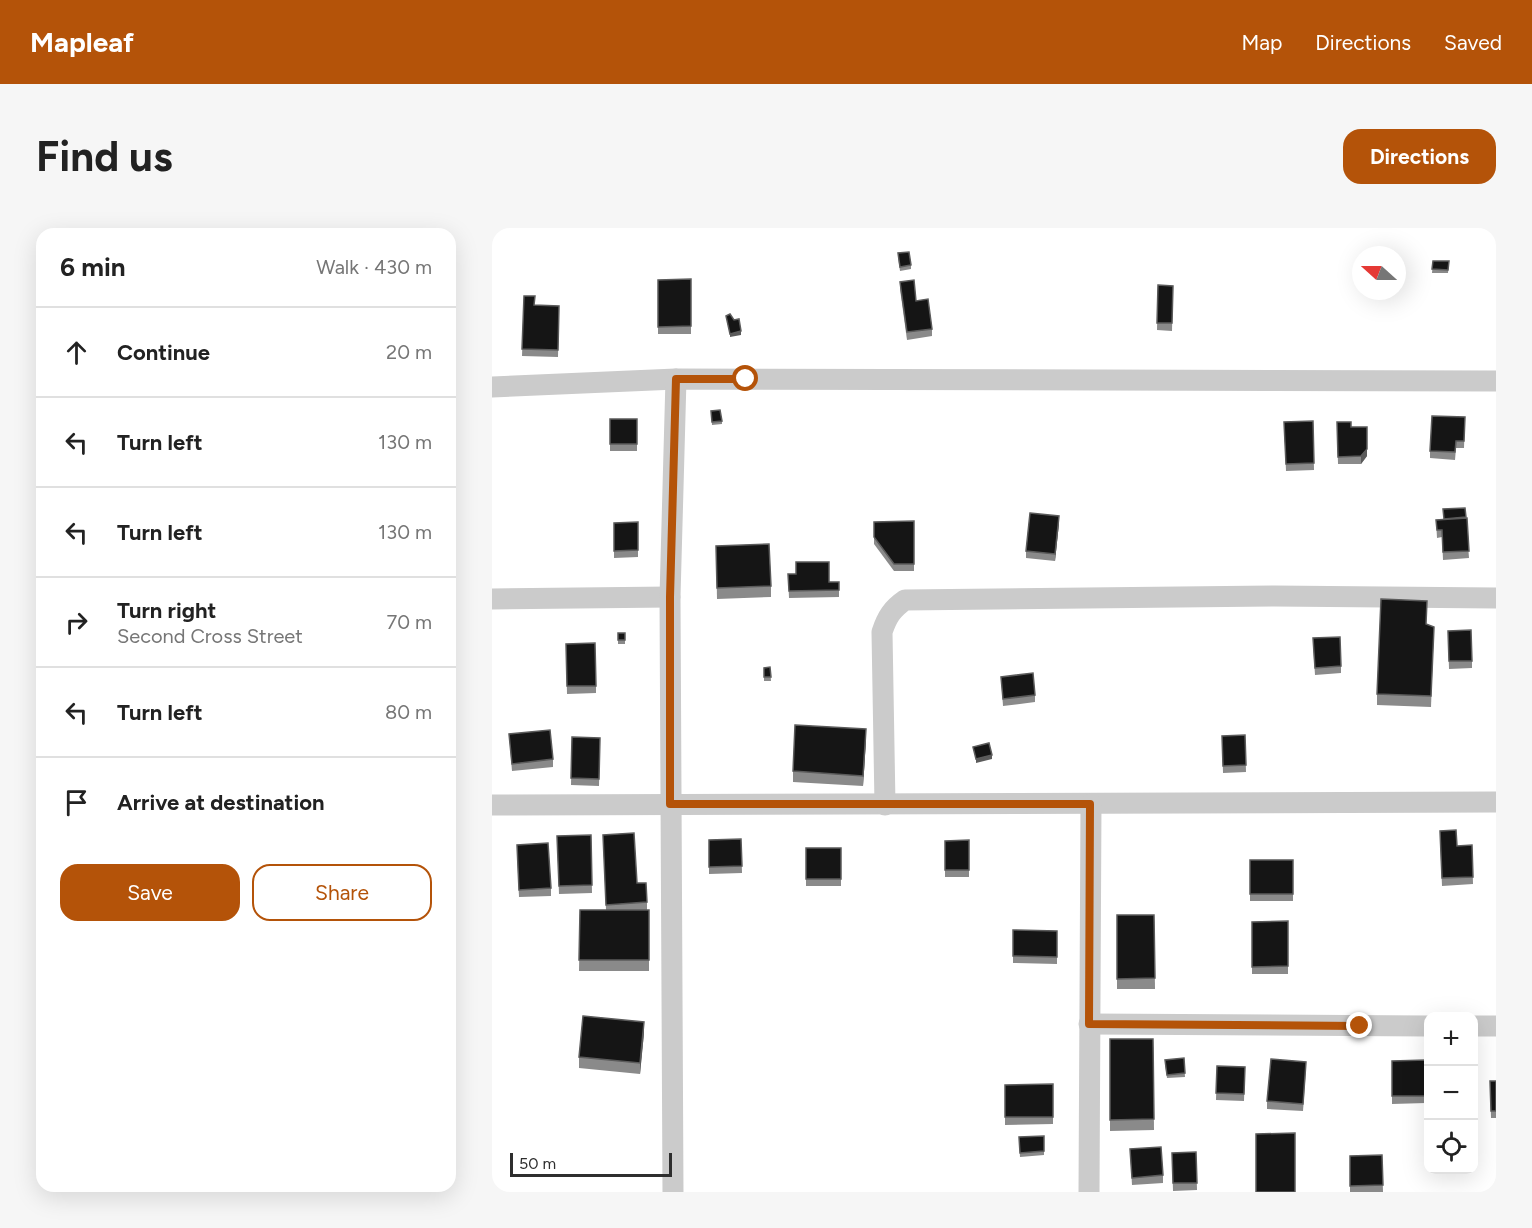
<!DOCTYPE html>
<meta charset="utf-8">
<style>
body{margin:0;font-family:Figtree,sans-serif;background:#f6f6f6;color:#222}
.controls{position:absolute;right:18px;bottom:18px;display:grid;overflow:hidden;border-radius:12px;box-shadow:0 6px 24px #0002}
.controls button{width:54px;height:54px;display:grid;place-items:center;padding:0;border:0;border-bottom:2px solid #e0e0e0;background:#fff;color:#222;font:30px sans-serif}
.compass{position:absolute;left:860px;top:18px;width:54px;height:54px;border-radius:50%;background:#fff;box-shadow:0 6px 24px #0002;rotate:291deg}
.scale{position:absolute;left:18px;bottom:15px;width:162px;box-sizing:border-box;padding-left:6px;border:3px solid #2e2e2e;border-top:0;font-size:16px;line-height:21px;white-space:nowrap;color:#2e2e2e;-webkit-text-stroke:4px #fff;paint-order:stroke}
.stop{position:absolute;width:18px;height:18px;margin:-14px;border:4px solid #b45309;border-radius:50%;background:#fff}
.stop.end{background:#b45309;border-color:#fff;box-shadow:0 2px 6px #0008}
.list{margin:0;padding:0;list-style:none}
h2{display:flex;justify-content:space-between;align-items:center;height:78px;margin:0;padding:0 24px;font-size:26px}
h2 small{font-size:20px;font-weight:400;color:#767676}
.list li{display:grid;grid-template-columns:39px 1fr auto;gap:18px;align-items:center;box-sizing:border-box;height:90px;padding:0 24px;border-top:2px solid #e0e0e0}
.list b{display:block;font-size:22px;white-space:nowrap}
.list p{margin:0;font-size:20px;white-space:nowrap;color:#767676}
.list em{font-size:20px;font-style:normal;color:#767676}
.actions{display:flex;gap:12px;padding:18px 24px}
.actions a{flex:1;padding:14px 0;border:2px solid #b45309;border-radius:18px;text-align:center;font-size:21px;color:#b45309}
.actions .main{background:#b45309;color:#fff}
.icon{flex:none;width:33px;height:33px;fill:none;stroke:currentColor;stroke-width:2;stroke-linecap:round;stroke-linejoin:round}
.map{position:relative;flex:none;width:1004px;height:964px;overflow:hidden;border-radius:18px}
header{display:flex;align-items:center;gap:36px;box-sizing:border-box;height:84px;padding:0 30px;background:#b45309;color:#fff}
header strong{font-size:28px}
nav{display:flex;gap:33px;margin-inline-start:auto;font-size:21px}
.intro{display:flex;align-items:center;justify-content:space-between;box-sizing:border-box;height:144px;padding:0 36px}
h1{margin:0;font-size:42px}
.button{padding:15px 27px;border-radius:18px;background:#b45309;color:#fff;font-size:21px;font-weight:700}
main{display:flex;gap:36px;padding:0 36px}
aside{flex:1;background:#fff;border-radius:18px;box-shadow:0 6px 24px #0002}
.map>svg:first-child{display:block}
</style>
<header>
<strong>Mapleaf</strong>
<nav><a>Map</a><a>Directions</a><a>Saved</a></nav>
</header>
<div class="intro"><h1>Find us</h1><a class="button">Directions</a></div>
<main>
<aside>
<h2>6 min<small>Walk · 430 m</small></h2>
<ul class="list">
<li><svg class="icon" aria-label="ahead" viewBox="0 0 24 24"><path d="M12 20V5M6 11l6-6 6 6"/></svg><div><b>Continue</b></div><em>20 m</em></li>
<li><svg class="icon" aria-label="left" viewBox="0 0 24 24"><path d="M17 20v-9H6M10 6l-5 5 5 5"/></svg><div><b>Turn left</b></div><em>130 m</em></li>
<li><svg class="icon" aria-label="left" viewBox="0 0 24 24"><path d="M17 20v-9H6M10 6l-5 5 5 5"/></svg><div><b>Turn left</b></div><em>130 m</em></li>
<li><svg class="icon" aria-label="right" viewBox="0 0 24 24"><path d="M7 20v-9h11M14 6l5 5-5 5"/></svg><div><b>Turn right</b><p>Second Cross Street</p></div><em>70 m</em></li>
<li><svg class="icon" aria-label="left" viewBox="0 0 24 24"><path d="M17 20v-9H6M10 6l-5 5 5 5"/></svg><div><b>Turn left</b></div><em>80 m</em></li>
<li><svg class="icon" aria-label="arrive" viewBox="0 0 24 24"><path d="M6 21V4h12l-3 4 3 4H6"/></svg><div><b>Arrive at destination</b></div></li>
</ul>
<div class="actions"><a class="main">Save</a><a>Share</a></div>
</aside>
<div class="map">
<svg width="1004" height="964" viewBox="0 0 1004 964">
<rect width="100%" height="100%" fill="#fff"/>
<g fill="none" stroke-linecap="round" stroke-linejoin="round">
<g stroke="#cbcbcb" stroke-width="21">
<path d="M0,159l184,-8 820,2"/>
<path d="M0,371l178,-2"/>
<path d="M0,577l1004,-3"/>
<path d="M393,577l-3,-173c5,-15 10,-23 23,-32l369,-4 222,2"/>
<path d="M597,796l339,2"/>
<path d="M982,798h22"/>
<path d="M181,964l-3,-595 6,-218"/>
<path d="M597,964l2,-388"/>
</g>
</g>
<g fill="#8a8a8a">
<path d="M406,29l13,8v4l-11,2z"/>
<path d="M941,33h16l-1,12h-16z"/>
<path d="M199,51v55h-33v-54z"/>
<path d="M408,54l16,19 16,28v7l-25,4 -7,-51z"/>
<path d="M666,57l15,1 -1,45 -15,-1z"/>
<path d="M32,68l11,9 24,1 -1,51 -36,-1z"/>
<path d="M219,183l11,10v3l-10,1z"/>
<path d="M973,189l-1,31h-8l-1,12 -25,-2v-7z"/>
<rect x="118" y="191" width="27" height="32"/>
<path d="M821,193l1,49 -28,1 -2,-49z"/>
<path d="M845,194l14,5 16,29 -6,8h-23z"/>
<path d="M974,290l3,40 -26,2 -1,-23 -5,1 -1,-18z"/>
<path d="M422,293v50h-20l-20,-27v-22z"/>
<path d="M122,295l24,27v7l-24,1z"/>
<path d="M567,295l-4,38 -29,-3v-7z"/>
<path d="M224,318l55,40v11l-54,2z"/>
<path d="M296,346l41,8h10v15l-50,1z"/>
<path d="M942,399l-3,80 -54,-2v-11z"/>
<path d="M956,403l24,30v7l-23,1z"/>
<rect x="126" y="405" width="7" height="11"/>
<path d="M74,416l30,42v7l-29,1z"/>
<path d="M821,417l28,21v7l-26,2z"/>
<path d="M278,439l1,14h-7v-13z"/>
<path d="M509,449l34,18v7l-32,4z"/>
<path d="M17,506l44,25v8l-41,4z"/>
<path d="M753,507l1,37 -23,1 -1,-37z"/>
<path d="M80,509l28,1 -1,48 -28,-1z"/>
<path d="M374,512l-3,46 -70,-4v-11z"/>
<path d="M99,607l1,58 -33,1 -2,-58z"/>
<path d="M111,607l34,48 10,19v8h2v61h-70l1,-61h26z"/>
<path d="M948,610l17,8 15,-1 1,39 -31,2z"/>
<path d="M249,611l1,34 -33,1v-34z"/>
<path d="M477,612v37h-24v-36z"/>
<rect x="314" y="620" width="35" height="38"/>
<path d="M25,624l34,36v8l-32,1z"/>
<rect x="758" y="632" width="43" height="41"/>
<path d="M625,687h37l1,74h-38z"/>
<path d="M796,693v53h-36v-52z"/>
<path d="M521,702l44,1v33l-44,-1z"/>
<path d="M152,805l-4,41 -61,-6v-11z"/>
<path d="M618,811h43l1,91 -44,1z"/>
<path d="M692,830l1,19 -18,1 -2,-14z"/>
<path d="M934,832v43l-34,1v-43z"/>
<path d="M725,838l28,1 -1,34 -28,-1z"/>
<path d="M814,841l-3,42 -36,-2v-8z"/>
<path d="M998,853h6v37h-5z"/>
<path d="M561,856v40l-48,1v-40z"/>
<path d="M552,908v19l-24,2 -1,-20z"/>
<path d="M638,921l33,26v8l-31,2z"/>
<path d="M704,924l1,38 -24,1 -1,-38z"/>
<path d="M890,927l1,37h-33v-36z"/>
</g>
<g fill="#5b5b5b">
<path d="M249,103v4l-11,2v-3z"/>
<path d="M875,221v7l-6,8v-8z"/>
<path d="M567,288v7l-4,38v-7z"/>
<path d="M374,501v11l-3,46v-10z"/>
<path d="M500,527v4l-16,4v-4z"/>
<path d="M152,794v11l-4,41v-11z"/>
</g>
<g fill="#151515" stroke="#5b5b5b" stroke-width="1.5">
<path d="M417,24l2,13 -11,2 -2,-14z"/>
<path d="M941,33h16l-1,9 -16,-1z"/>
<path d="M199,51v47l-33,1v-47z"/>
<path d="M422,52l2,21 12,-2 4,30 -25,3 -7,-50z"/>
<path d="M666,57l15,1 -1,37h-15z"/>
<path d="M32,68h11l-1,9 25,1 -1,44 -36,-1z"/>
<path d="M238,86l4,6 5,-1 2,12 -11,3 -4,-18z"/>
<path d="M228,182l2,11 -10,1 -1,-11z"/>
<path d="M940,188l33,1 -1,24h-8l-1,11 -25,-1z"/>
<rect x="118" y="191" width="27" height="25"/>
<path d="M821,193l1,42 -28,1 -2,-42z"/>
<path d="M845,194h14v5h16v22l-6,7 -23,1z"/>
<path d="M973,280l1,9 -22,2 -1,-10z"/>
<path d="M538,285l29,3 -4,38 -29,-3z"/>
<path d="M975,290l2,33 -26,1 -1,-22h-5l-1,-10z"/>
<path d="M422,293v43h-20l-20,-27v-15z"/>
<path d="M146,294v28l-24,1v-28z"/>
<path d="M277,316l2,42 -54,2 -1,-42z"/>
<path d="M304,334h33v20h10v8l-50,1 -1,-17h8z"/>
<path d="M889,371l46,2 -1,23 8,3 -3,69 -54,-2z"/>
<path d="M979,402l1,31h-23l-1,-30z"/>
<rect x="126" y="405" width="7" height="7"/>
<path d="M848,409l1,29 -26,2 -2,-30z"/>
<path d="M103,415l1,43h-29l-1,-42z"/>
<path d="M278,439l1,10h-7v-9z"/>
<path d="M541,445l2,22 -32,4 -2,-22z"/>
<path d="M303,497l71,4 -3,47 -70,-5z"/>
<path d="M58,502l3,29 -41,5 -3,-30z"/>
<path d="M753,507l1,30 -23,1 -1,-30z"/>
<path d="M80,509l28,1 -1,41 -28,-1z"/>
<path d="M497,515l3,12 -16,4 -3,-12z"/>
<path d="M964,602l1,16 15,-1 1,32 -31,1 -2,-47z"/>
<path d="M142,605l3,50h9l1,19 -41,3 -3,-70z"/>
<path d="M99,607l1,50 -33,1 -2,-50z"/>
<path d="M249,611l1,27 -33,1v-27z"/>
<path d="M477,612v30h-24v-29z"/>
<path d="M56,615l3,45 -32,2 -2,-45z"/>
<rect x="314" y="620" width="35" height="31"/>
<rect x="758" y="632" width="43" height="34"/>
<path d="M88,682h69v50h-70z"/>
<path d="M625,687h37l1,63 -38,1z"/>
<path d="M796,693v45l-36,1v-45z"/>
<path d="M521,702l44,1v26l-44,-1z"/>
<path d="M91,788l61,6 -4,41 -61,-6z"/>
<path d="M618,811h43l1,80 -44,1z"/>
<path d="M692,830l1,15 -18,2 -2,-15z"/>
<path d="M779,831l35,3 -3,42 -36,-3z"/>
<path d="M934,832v36h-34v-35z"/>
<path d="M725,838l28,1 -1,27 -28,-1z"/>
<path d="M998,853h6v30h-5z"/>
<path d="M561,856v33h-48v-32z"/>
<path d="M803,905v59h-39v-58z"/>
<path d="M552,908v15l-24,2 -1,-16z"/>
<path d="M669,919l2,28 -31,3 -2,-29z"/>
<path d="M704,924l1,31h-24l-1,-30z"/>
<path d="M890,927l1,30 -33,1v-30z"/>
</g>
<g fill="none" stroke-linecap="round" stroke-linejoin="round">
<path stroke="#b45309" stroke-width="8" d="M254,151h-70l-6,218v207h420l-1,220 271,2"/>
</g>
</svg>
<div class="controls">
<button>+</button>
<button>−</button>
<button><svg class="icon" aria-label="locate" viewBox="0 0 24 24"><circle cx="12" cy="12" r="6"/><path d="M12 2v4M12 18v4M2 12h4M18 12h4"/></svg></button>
</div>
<svg class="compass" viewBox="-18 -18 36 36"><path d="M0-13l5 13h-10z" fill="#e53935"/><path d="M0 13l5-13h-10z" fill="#767676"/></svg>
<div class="scale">50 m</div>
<div class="stop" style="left:254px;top:151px"></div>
<div class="stop end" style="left:868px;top:798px"></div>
</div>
</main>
